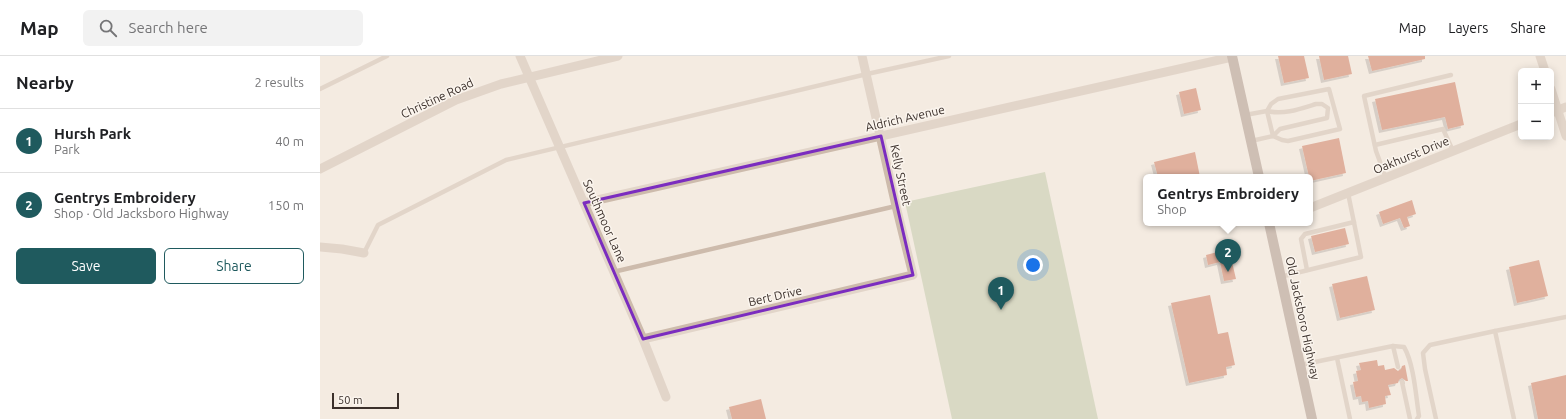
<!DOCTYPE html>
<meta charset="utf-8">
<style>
body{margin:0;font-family:Ubuntu,sans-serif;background:#f2f2f2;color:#202124}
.controls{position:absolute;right:12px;top:12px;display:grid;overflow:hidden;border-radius:6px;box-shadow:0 2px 10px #0003}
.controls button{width:36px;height:36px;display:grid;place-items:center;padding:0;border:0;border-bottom:1px solid #e0e0e0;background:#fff;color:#202124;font:20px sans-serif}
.scale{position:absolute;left:12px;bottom:10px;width:67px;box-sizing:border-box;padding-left:4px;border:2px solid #3b302b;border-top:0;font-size:11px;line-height:14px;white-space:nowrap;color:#3b302b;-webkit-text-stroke:3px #fbf5ee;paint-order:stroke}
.you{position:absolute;left:713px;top:209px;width:14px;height:14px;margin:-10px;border:3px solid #fff;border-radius:50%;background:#1a73e8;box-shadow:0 0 0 6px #1a73e833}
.badge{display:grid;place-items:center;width:26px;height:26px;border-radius:50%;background:#1f5a5e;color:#fff;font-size:13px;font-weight:700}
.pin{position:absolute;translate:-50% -33px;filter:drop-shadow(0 1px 2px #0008)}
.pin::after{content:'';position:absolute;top:21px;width:14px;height:12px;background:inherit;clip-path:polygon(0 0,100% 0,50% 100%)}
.popup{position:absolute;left:823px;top:118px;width:170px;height:52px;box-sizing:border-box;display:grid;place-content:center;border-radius:6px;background:#fff;filter:drop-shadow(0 1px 3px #0005);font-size:13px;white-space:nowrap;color:#757577}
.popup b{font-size:15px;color:#202124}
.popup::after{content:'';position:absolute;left:50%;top:100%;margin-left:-8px;border:8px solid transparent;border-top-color:#fff}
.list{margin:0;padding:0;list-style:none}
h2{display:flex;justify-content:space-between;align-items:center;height:52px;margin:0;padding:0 16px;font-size:17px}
h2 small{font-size:13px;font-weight:400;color:#757577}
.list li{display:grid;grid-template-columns:26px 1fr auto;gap:12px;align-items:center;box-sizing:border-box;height:64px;padding:0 16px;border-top:1px solid #e0e0e0}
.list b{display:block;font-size:15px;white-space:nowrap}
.list p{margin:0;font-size:13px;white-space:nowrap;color:#757577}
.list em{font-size:13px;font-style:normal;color:#757577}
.actions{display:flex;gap:8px;padding:12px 16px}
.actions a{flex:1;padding:9px 0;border:1px solid #1f5a5e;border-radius:6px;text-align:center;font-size:14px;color:#1f5a5e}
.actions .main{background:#1f5a5e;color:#fff}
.icon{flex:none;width:22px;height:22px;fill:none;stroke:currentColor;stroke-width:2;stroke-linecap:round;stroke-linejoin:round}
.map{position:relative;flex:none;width:1246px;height:363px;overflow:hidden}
header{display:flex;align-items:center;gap:24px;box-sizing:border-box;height:56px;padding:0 20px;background:#fff;border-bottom:1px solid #e0e0e0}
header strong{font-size:19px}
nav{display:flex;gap:22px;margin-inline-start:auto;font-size:14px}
.search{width:280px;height:36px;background:#f2f2f2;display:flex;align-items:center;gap:10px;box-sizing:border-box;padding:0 14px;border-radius:6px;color:#757577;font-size:15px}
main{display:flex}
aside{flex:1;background:#fff}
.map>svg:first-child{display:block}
</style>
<header>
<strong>Map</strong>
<div class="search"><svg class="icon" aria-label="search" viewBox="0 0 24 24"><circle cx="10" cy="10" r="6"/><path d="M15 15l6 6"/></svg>Search here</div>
<nav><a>Map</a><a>Layers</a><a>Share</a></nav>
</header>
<main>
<aside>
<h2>Nearby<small>2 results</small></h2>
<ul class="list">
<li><span class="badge">1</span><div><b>Hursh Park</b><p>Park</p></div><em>40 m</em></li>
<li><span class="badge">2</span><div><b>Gentrys Embroidery</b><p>Shop · Old Jacksboro Highway</p></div><em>150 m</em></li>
</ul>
<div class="actions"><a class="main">Save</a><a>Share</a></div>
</aside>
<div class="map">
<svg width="1246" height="363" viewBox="0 0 1246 363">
<defs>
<filter id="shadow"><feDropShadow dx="-3" dy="3" stdDeviation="0" flood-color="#0004"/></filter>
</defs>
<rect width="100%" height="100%" fill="#f4ebe1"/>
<path fill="#b8c4a0" d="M725,116l53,247h-146l-47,-217z"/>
<g fill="#c8694b" filter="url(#shadow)">
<path d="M958,0h26l5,22 -25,5z"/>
<path d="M999,0h29l4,18 -28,6z"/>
<path d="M1048,0h57v3l-53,12z"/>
<path d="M1135,26l9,43 -16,4 -3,-12 -63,13 -7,-31z"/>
<path d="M876,32l5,22 -17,4 -5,-22z"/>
<path d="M1019,82l7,35 -36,8 -8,-35z"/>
<path d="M875,96l5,25h-42l-4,-15z"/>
<path d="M1092,144l4,14 -9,3 3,9 -6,2 -4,-10 -17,6 -4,-12z"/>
<path d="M1025,172l4,16 -34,8 -4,-16z"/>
<path d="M909,193l7,30 -12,2 -4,-19 -12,3 -2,-10z"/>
<path d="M1219,204l9,36 -31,7 -8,-36z"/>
<path d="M1047,220l8,34 -35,8 -8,-34z"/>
<path d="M890,239l8,39 10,-2 7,33 -9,2 1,8 -38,8 -18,-80z"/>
<path d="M1057,304l1,6 6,-1 1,5 9,-2 4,3 3,-2 1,-3 3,-1 3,16h-2l-4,-3 -3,2 -1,3 -10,2 3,10 -6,1 1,8 -17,4 -1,-7 -6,1 -1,-6 -5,1 -3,-15 5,-1 -2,-10 5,-1 -2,-7z"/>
<path d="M1246,319v44h-28l-7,-36z"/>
<path d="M441,343l5,20h-34l-3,-12z"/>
</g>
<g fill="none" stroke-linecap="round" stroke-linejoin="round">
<g stroke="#cdbbac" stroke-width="4.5">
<path d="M0,33l67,-33"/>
<path d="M996,48h6l6,4 -1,10 -47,11 -7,7 -6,-25c17,4 33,-2 49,-7z"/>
<path d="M925,59l22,-4 4,-7 7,-5 51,-10 11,40 -52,12 -6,-1 -9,-4 -22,5"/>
<path d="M1055,89l68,-16 10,22"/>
<path d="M1066,122l-10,-27 -12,-55 87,-21"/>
<path d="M44,197l14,-28 128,-65 361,-86 82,-18"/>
<path d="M987,214l-6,-31 4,-5 49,-12"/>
<path d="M293,216l283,-66"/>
<path d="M960,221l81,-20 -13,-64"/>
<path d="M1073,290l5,21"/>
<path d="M1017,302l13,61"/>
<path d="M980,309l93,-19 11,1c10,17 12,50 15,69l-2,3"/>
<path d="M1082,326l8,37"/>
<path d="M1116,363l-11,-50 -2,-16 7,-8 65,-14"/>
<path d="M1194,363l-19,-88 71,-14"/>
</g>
<g stroke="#cdbbac" stroke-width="9">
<path d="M200,0l123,283 23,58"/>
<path d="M1220,0l5,15"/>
<path d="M1231,33l15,47"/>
<path d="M1231,57l15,-6"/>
<path d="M0,113l136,-69 45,-16 117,-28"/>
<path d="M264,147l648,-146"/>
<path d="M990,152l211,-84"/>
<path d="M0,191l22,2 22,4"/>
<path d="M323,283l270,-64 -17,-69 -34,-150"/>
</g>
<g stroke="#a18a7d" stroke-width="10">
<path d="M912,0l27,121"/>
<path d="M949,167l43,196"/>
</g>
</g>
<path d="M0 0H1246V363H0ZM561,80l32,139 -270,64 -59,-136z" fill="#f4ebe1" fill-opacity=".55" fill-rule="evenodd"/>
<path fill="none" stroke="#7b2cbf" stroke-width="3" stroke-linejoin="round" d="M561,80l32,139 -270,64 -59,-136z"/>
<g text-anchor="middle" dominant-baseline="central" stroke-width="3" stroke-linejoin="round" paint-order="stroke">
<g font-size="12" fill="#3b302b" stroke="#fbf5ee">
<text transform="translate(117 42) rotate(-25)">Christine Road</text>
<text transform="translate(585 62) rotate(-13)">Aldrich Avenue</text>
<text transform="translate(1091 99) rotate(-22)">Oakhurst Drive</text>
<text transform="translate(581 119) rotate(78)">Kelly Street</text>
<text transform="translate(285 165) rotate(66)">Southmoor Lane</text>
<text transform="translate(455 240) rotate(-13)">Bert Drive</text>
<text transform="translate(983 262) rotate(78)">Old Jacksboro Highway</text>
</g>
</g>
</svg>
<div class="controls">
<button>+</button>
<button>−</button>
</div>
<div class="scale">50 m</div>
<div class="you"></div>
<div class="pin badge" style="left:681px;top:254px">1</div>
<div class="pin badge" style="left:908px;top:216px">2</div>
<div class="popup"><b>Gentrys Embroidery</b>Shop</div>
</div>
</main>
